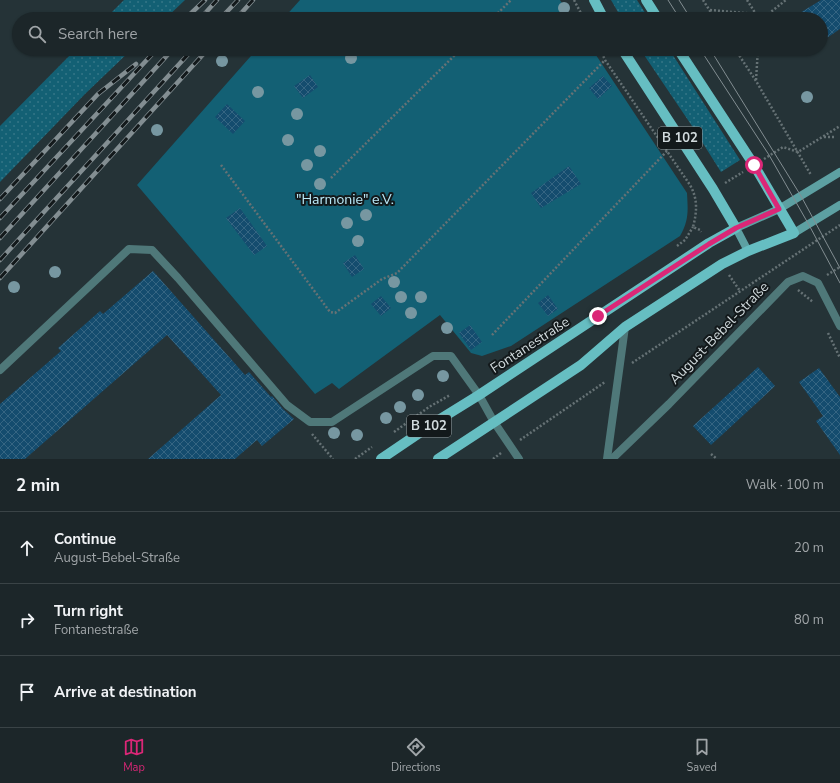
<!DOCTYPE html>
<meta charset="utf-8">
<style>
body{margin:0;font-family:"Nunito Sans",sans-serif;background:#293235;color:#f1f3f6}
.stop{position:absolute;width:12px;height:12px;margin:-9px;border:3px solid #db2777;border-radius:50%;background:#fff}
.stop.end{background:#db2777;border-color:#fff;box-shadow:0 1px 4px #0008}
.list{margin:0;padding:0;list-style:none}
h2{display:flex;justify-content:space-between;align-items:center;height:52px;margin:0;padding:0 16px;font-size:17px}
h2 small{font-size:13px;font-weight:400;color:#a0a5a8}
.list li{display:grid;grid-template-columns:26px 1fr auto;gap:12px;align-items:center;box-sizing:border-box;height:72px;padding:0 16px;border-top:1px solid #3a4346}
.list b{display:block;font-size:15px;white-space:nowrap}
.list p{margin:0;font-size:13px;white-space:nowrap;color:#a0a5a8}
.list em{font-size:13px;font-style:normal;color:#a0a5a8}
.icon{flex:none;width:22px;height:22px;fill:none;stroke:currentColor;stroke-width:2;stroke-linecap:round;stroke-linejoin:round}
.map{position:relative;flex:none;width:840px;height:459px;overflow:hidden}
.search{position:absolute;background:#1c2629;box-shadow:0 1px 3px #0004;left:12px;right:12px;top:12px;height:44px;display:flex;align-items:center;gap:10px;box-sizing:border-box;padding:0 14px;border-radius:22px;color:#a0a5a8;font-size:15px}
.sheet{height:268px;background:#1c2629}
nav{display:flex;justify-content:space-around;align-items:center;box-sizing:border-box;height:56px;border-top:1px solid #3a4346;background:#1c2629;font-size:11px;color:#a0a5a8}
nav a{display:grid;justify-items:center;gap:2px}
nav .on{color:#db2777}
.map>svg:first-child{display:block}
</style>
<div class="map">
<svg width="840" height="459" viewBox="0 0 840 459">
<defs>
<pattern id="grass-dots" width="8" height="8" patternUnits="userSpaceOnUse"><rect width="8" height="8" fill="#136074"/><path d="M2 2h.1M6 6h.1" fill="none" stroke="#347687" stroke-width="1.8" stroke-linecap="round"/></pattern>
<pattern id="building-cross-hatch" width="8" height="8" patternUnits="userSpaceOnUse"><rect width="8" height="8" fill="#144c6e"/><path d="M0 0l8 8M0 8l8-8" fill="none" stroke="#356582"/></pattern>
</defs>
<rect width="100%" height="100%" fill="#253337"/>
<g fill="url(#grass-dots)">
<path d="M124,0h61l-20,19h-60z"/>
<path d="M611,0h26l12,19h-27z"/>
<path d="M76,49h56l-47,45 -85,88v-56z"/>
<path d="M640,49h29l71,111 -19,12 -29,-46z"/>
</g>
<g fill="#136074">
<path d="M300,0h260l12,19h-289z"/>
<path d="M257,49h335l95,144c1,18 2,27 -7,43l-169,110 -29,10 -11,-3 -31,-38 -101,74 -7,-6 -17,11 -178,-209z"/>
</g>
<g fill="url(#building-cross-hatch)">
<path d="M821,0h19v29l-19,13v-23h-31z"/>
<path d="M310,75l8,12 -15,11 -9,-12z"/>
<path d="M603,76l9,10 -14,13 -9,-11z"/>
<path d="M227,104l18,17 -12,13 -18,-17z"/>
<path d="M569,166l12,18 -40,24 -10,-15z"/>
<path d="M240,208l27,38 -13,9 -28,-37z"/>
<path d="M355,255l9,14 -12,8 -9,-14z"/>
<path d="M153,271l92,104 4,-3 22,25 1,-1 11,13 11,10 -32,27 -5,-6 -22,19h-87l73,-64 -54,-60 -142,124h-25v-55l61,-53 -3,-3 42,-37 3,3z"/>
<path d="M548,295l10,14 -10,7 -10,-13z"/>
<path d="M381,296l10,12 -10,8 -10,-12z"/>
<path d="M470,325l12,17 -11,8 -12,-17z"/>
<path d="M758,367l17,19 -64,59 -18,-19z"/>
<path d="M819,368l21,29v58l-24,-34 7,-5 -24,-34z"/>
</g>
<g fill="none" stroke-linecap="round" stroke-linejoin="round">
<g stroke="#667275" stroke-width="2.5" stroke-dasharray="2 2" stroke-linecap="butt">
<path d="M574,0l10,19"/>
<path d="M703,0l12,19"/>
<path d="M747,0l12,19"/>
<path d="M710,10l46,4"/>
<path d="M492,19l19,-19"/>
<path d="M762,19l24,-19"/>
<path d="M600,49l5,11 85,125c8,14 7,27 3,42l7,3 1,2"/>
<path d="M735,49l21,32 55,94"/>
<path d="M756,80l2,-31"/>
<path d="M824,137h11"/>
<path d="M764,159l19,-12 15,5 42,-26"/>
<path d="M221,165l109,147 5,1 47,-34 15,-6 208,-213"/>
<path d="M331,178l130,-129"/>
<path d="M725,183l18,-11"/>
<path d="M677,246l8,-6 8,-13"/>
<path d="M729,275l11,16"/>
<path d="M827,275l13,-8"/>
<path d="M798,290l15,12"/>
<path d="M828,333l12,25"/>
<path d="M492,335l175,-184"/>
<path d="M632,363l208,-138"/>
<path d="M394,432l35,-25 21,-12"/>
<path d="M312,434l21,25"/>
<path d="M520,440l85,-58"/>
<path d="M711,454l6,5"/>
<path d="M355,459l17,-12"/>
<path d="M493,459l8,-6"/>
</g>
<g stroke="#4f7879" stroke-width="8">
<path d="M0,370l129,-121 23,1 26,28 109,127 23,17h22l101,-66h18l28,39"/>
<path d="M607,459l18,-132"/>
</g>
<g stroke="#4f7879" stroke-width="8">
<path d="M479,395l15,27 25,37"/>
<path d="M612,459l57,-55 119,-122 15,-6 15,7 22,43"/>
</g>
<g stroke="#5da0a2" stroke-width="8">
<path d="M794,233l46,-28"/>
<path d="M748,251l-12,-23 43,-19 61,-37"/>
</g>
<g stroke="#66bec2" stroke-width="10">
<path d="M594,0l10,19"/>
<path d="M646,0l12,19"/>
<path d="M381,459l56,-38 42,-26 230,-152 27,-15 -23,-39 -91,-140"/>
<path d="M438,459l143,-94 44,-38 97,-63 26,-13 46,-18 -40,-68 -76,-116"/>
</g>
<g stroke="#838e92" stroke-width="1">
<path d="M668,0l12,19"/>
<path d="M679,0l12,19"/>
<path d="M700,49l69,106 40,70 31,58"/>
<path d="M710,49l91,147 39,72"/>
</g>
<defs>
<g id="rail">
<path d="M185,19l20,-19"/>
<path d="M200,19l17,-19"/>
<path d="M220,19l18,-19"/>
<path d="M236,19l17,-19"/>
<path d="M0,199l98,-105 38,-30"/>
<path d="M0,218l157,-169"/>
<path d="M0,238l173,-189"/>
<path d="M0,260l193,-211"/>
<path d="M0,278l208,-229"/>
</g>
</defs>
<use href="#rail" stroke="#838e92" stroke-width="4.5"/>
<use href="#rail" stroke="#13191b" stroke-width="3" stroke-dasharray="9" stroke-linecap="butt"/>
</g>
<g fill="#7797a1">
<circle cx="564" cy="8" r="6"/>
<circle cx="351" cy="58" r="6"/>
<circle cx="222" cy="61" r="6"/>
<circle cx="258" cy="92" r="6"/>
<circle cx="807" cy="97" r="6"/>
<circle cx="297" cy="114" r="6"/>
<circle cx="157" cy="130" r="6"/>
<circle cx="288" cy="140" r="6"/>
<circle cx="320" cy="151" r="6"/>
<circle cx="307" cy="165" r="6"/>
<circle cx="320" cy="184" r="6"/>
<circle cx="366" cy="215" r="6"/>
<circle cx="347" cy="223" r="6"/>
<circle cx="358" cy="241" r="6"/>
<circle cx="55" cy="272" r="6"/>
<circle cx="394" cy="282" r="6"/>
<circle cx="14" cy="287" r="6"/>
<circle cx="401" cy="297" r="6"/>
<circle cx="421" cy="297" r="6"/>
<circle cx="411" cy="313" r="6"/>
<circle cx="447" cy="328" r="6"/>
<circle cx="443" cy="376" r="6"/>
<circle cx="418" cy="395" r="6"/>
<circle cx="400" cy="407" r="6"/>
<circle cx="386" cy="418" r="6"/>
<circle cx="334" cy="433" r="6"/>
<circle cx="357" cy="435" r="6"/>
</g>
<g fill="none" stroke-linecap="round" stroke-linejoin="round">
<path stroke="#db2777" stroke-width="5" d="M598,316l111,-72 27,-16 43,-19 -25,-44"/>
</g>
<g text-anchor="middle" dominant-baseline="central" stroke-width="4" stroke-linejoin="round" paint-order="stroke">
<g fill="#13191b" stroke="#98a0a3" stroke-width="1">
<rect x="658" y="127" width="44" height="22" rx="3"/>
<rect x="407" y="415" width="44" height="22" rx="3"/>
</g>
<g font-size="13" font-weight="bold" fill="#d1dadd">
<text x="680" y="138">B 102</text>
<text x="429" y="426">B 102</text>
</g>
<g font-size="14" fill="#bae9f8" stroke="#13191b">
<text x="345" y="199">"Harmonie" e.V.</text>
</g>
<g font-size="14" fill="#d1dadd" stroke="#13191b">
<text transform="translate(719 333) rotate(-46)">August-Bebel-Straße</text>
<text transform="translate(530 345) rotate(-33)">Fontanestraße</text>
</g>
</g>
</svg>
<div class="stop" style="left:754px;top:165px"></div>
<div class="stop end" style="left:598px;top:316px"></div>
<div class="search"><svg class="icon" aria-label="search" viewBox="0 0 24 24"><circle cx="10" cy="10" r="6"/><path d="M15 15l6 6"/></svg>Search here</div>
</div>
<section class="sheet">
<h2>2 min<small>Walk · 100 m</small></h2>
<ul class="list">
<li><svg class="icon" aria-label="ahead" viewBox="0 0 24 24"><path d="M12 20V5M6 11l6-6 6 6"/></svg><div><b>Continue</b><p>August-Bebel-Straße</p></div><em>20 m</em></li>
<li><svg class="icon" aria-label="right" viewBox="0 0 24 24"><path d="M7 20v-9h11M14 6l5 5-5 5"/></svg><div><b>Turn right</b><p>Fontanestraße</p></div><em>80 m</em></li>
<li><svg class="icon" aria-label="arrive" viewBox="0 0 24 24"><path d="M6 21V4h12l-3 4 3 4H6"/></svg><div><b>Arrive at destination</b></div></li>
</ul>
</section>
<nav>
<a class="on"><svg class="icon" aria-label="map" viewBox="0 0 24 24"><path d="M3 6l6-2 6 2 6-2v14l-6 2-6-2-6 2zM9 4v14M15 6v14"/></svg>Map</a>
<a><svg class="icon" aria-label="directions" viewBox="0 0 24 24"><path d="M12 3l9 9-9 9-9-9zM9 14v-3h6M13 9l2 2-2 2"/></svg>Directions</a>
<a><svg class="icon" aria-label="saved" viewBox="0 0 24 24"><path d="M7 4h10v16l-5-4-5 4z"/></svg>Saved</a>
</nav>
